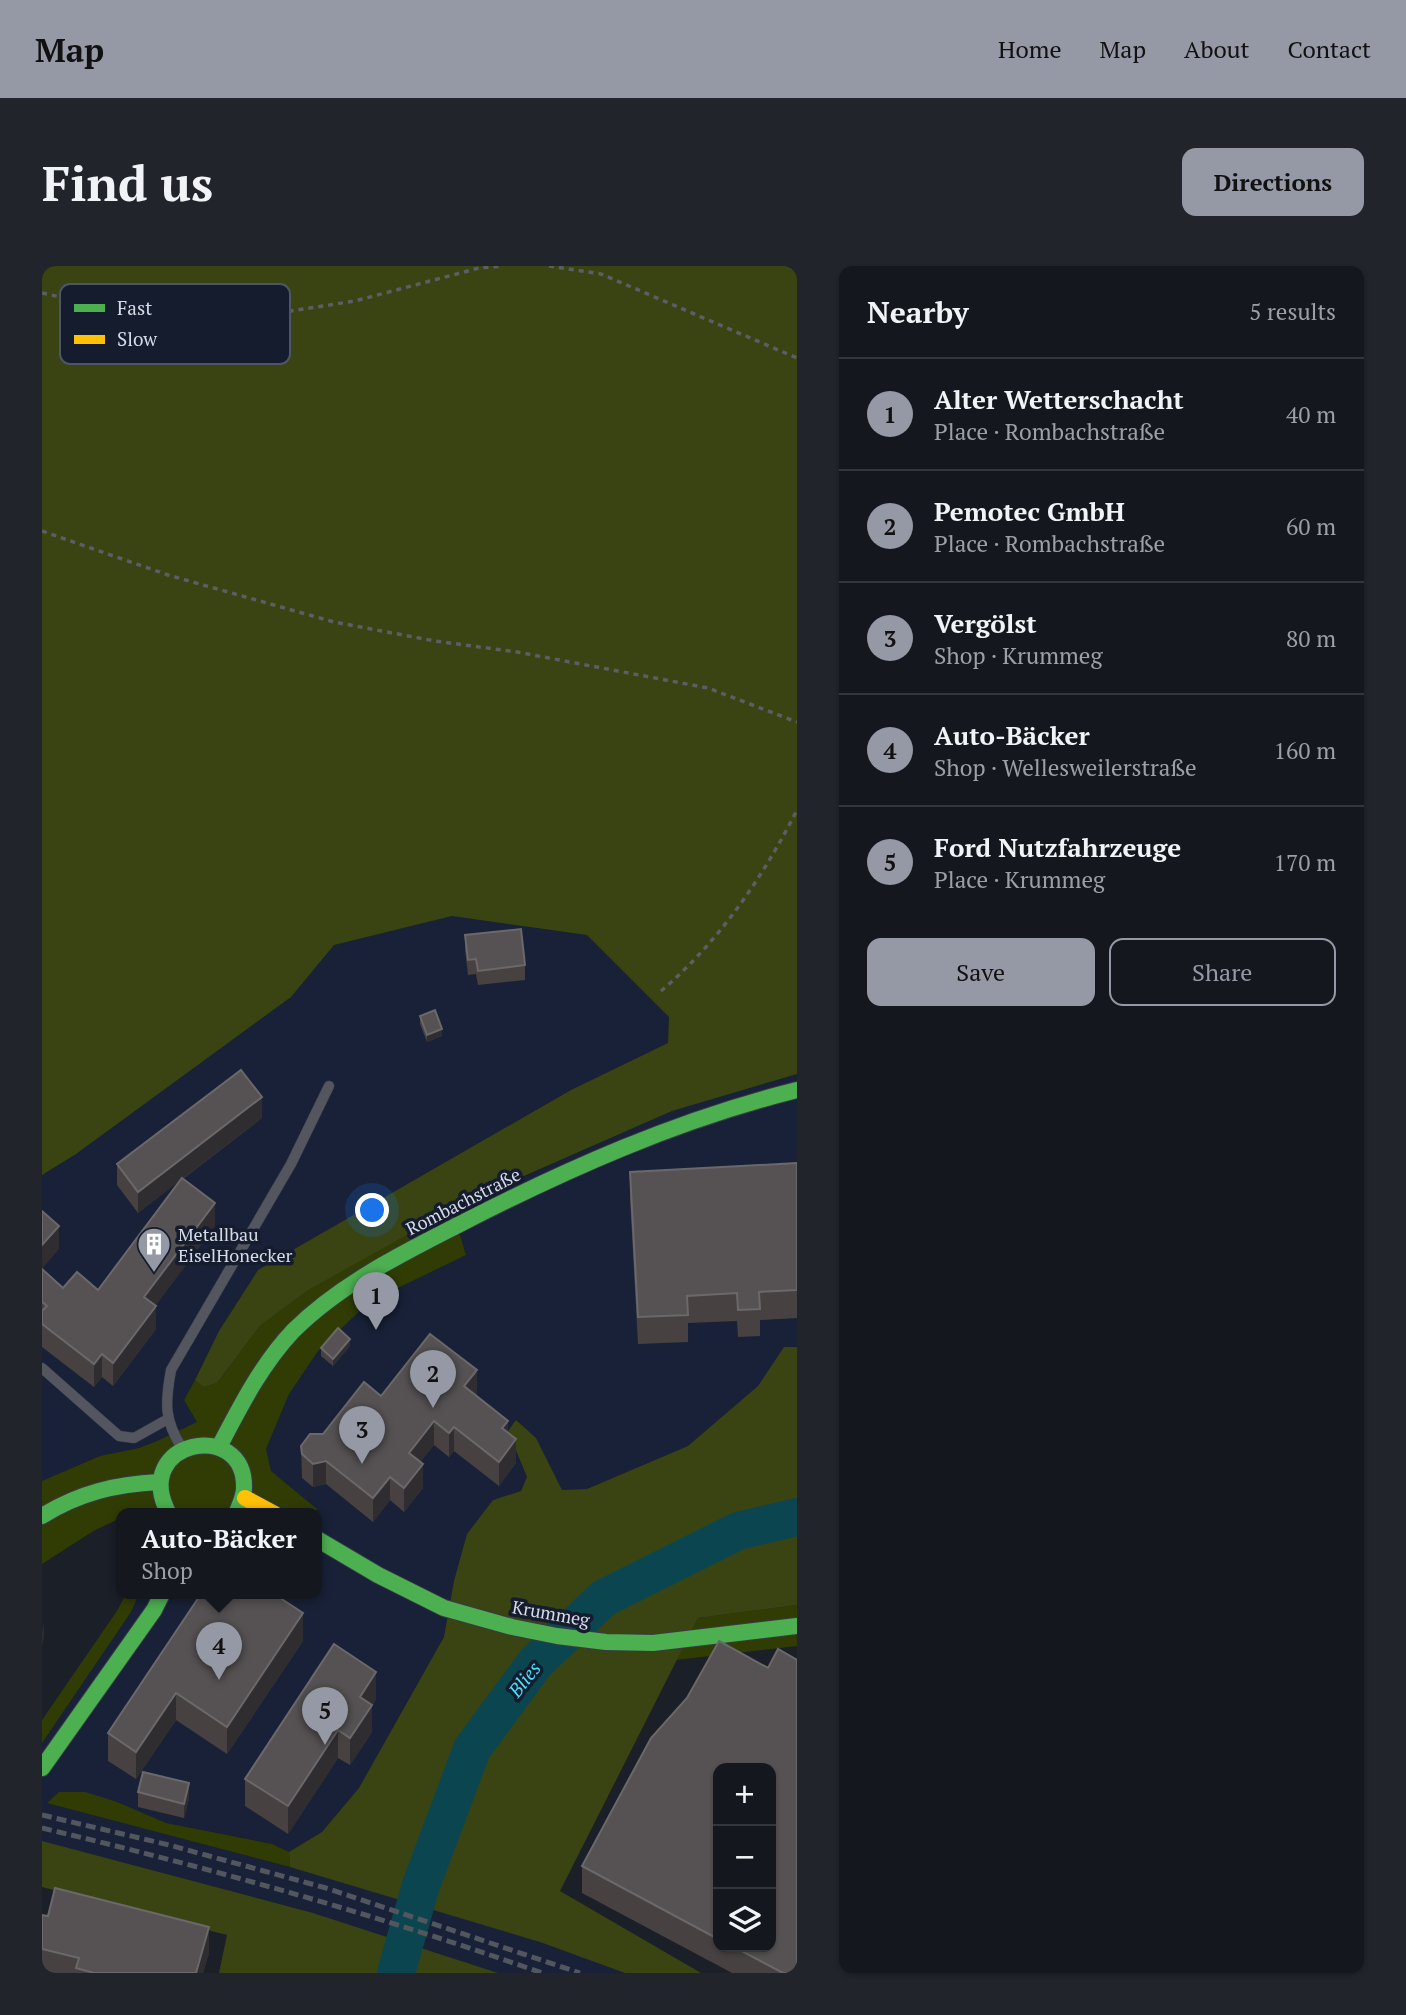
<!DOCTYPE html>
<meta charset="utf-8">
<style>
body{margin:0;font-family:"PT Serif",serif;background:#21242b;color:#f1f3f6}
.controls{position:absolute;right:21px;bottom:21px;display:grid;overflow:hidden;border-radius:14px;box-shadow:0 2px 5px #0004}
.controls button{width:63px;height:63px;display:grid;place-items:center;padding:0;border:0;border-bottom:2px solid #33363c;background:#14171e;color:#f1f3f6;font:35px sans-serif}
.you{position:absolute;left:331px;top:945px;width:24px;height:24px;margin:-18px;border:5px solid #fff;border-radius:50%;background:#1a73e8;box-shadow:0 0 0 10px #1a73e833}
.badge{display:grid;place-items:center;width:46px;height:46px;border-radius:50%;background:#9599a5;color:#111;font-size:23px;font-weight:700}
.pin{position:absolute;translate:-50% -58px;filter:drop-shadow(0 2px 4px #0008)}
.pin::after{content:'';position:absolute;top:37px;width:24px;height:21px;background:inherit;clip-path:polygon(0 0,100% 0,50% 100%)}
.popup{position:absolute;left:74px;top:1242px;width:206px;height:91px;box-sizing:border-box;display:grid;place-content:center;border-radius:14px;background:#14171e;filter:drop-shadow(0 2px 5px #0005);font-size:23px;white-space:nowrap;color:#9d9fa4}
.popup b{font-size:26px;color:#f1f3f6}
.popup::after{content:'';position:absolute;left:50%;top:100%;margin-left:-14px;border:14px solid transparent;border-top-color:#14171e}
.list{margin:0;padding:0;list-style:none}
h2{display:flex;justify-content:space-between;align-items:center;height:91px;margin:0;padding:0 28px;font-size:30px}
h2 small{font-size:23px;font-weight:400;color:#9d9fa4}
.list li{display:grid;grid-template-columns:46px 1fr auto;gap:21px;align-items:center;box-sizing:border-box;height:112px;padding:0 28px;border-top:2px solid #33363c}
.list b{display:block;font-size:26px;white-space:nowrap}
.list p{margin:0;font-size:23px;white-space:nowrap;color:#9d9fa4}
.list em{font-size:23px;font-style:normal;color:#9d9fa4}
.actions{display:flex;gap:14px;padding:21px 28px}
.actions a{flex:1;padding:16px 0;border:2px solid #9599a5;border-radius:14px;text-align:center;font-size:24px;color:#9599a5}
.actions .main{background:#9599a5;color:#111}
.icon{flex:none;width:38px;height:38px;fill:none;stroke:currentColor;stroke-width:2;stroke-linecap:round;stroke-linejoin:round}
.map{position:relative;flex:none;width:755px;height:1707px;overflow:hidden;border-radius:14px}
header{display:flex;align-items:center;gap:42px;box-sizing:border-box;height:98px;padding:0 35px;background:#9599a5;color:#111}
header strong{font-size:33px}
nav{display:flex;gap:38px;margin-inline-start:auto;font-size:24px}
.intro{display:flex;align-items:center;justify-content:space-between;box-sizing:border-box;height:168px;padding:0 42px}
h1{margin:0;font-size:49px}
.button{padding:18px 32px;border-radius:14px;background:#9599a5;color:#111;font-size:24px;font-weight:700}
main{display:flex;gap:42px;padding:0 42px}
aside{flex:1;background:#14171e;border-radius:14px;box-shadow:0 2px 5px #0004}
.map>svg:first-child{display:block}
</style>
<header>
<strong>Map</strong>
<nav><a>Home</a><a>Map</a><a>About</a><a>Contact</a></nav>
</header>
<div class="intro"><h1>Find us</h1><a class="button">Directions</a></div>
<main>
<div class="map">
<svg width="755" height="1707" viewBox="0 0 755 1707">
<rect width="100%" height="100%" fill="#1b1f28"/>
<g fill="#182137">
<path d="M410,650l135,19 82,82 -1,26 -97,47 -313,180 -39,61 -35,69 14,22 -43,20 -16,6 -39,8 -58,25v-306l34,-21 215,-157 43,-52z"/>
<path d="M755,808v273l-13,1 -26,38 -70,60 -101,43 -25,1 -26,-52 -20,-18 -8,11 19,46 -7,15 -27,8 -26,34 -13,47 -10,56 -85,151 -37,44 -33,20 -17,-9 -106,-20 -49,-21 -69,1 279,74 213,65 85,31h-127l-185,-60 -271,-72v-98l89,-131 8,-18h178v-80h-3l3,-5 -46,-38 -5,-22 23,-55 29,-43 51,-49 97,-47 -14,-46 220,-98z"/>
</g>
<g fill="#313c05">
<path d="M410,943l14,46 -97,47 -51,49 -29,43 -23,55 5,22 46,38 -3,5h-193v4l-26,12 -53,34v-83l58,-25 39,-8 16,-6 42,-20 -13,-22 11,-20 8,7 14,-4 43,-57 47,-35z"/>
<path d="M84,1328h13l-8,18 -89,131v-23l75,-109z"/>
<path d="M755,1339v41l-121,14 22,-42z"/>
<path d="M17,1526h26l32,10 49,21 106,21 17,8 1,15 -243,-64z"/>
</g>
<g fill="#3a4412">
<path d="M0,0h755v808l-125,37 -203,89 -162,91 -47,35 -43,57 -14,4 -8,-7 24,-49 39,-61 313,-180 97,-47 1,-26 -82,-82 -135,-19 -118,29 -43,52 -215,157 -34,21z"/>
<path d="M742,1081h13v258l-99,13 -138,273 141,82h-76l-85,-31 -250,-75 -1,-15 33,-20 37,-44 85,-151 10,-56 13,-47 26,-34 28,-9 6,-14 -19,-46 8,-11 20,18 26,52 25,-1 101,-43 70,-60z"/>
<path d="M0,1575l271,72 185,60h-279l8,-38 -185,-48z"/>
</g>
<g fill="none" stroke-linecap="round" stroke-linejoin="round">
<path stroke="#0b4650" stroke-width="38" d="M354,1707l25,-88 51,-136 64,-87 68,-64 134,-67 59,-14"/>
<defs>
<g id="lane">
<path d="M0,1102l77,68 15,2 34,-19"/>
<path d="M140,1182c-18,-28 -17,-45 -11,-78l120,-206 38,-78"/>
</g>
<g id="fast">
<path d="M177,1181c21,-40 42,-82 74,-116 46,-46 108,-77 165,-106 109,-56 219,-105 339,-135"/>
<path d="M127,1248c-40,-74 77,-96 75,-26 0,9 -5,18 -8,26"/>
<path d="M0,1250c37,-23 74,-32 117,-34"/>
<path d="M275,1273l61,36 66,33 68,19 45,9 49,6 47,1 144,-17"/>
<path d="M0,1502l112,-158 8,-16"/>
</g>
<path id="slow" d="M203,1232l30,16"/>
</defs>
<use href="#lane" stroke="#383b44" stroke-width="11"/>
<use href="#fast" stroke="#383b44" stroke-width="18"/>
<use href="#slow" stroke="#383b44" stroke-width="18"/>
<g stroke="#5b5e64" stroke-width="3.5" stroke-dasharray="5 5" stroke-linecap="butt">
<path d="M507,0l52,8 196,84"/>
<path d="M0,27l93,20 84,9 136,-21 124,-33 24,-2"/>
<path d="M0,265l126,44 166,47 101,19 82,11 191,36 89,34"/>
<path d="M619,725c58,-49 102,-114 136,-181"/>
</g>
<use href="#lane" stroke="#53565f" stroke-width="10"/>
<use href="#fast" stroke="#4caf50" stroke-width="16"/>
<use href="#slow" stroke="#ffc107" stroke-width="16"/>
<g stroke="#52565e" stroke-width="5" stroke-dasharray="10 5" stroke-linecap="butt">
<path d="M0,1549l127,30 157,43 254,85"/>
<path d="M0,1562c169,40 336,87 500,145"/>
</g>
</g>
<g fill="#474241" fill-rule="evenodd">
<path d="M423,669l60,30v15l-47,5 -2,-11 -8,1 -3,-25z"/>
<path d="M378,750l22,20 -15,6 -7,-18z"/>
<path d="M220,852l-79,61 32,47 -60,80 1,23 -43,57 -11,-9 -8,10 -52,-40v-78l21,19 35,2 81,-109 -41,32 -21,-28v-21z"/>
<path d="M755,897v155l-37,2v16l-22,1 -1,-16 -49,2v19l-50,2 -8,-145v-27z"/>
<path d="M308,1080l-17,20 -12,-10v-8z"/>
<path d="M435,1128l-2,1 33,37 8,31 -17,23 -45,-35 -5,6 -15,-12 -14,17 3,26 -19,24 -14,-12 -17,22 -47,-38 -13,3 -11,-9 -1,-32 22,-12 58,-38z"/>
<path d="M159,1328h82l-3,4 23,43 -76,113 -51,-34 -40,59 -28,-18v-28z"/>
<path d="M677,1375l49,27 10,-19 19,11v313h-65l-150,-80v-27l69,-128 36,-40zM676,1502h53v179h-53z"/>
<path d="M334,1433l-4,7v26l-22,33 -12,-7 -50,76 -43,-28v-27z"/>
<path d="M96,1526l51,6 -5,20 -46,-11z"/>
<path d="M0,1649l167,38 -6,20h-161z"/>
</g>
<g fill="#2f2d2f">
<path d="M400,763v7l-15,6v-7z"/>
<path d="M220,831v21l-124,95v-21z"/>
<path d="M173,937v23l-71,95v-24z"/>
<path d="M17,960v23l-17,20v-24z"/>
<path d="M114,1040v23l-43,57v-23z"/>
<path d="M308,1073v7l-17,20v-7z"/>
<path d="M60,1088v23l-8,10v-23z"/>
<path d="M435,1104v24l-13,16v-24z"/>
<path d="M392,1155v24l-25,31v-23z"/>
<path d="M466,1155v24l-6,-17z"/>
<path d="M412,1161v24l-5,6v-24z"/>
<path d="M474,1173v24l-17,23v-24z"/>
<path d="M284,1195v23l-13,3v-23z"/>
<path d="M381,1198v24l-19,24v-24z"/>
<path d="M348,1211v23l-17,22v-24z"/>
<path d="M261,1347v28l-76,113v-27z"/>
<path d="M2,1356v15l-2,10v-15z"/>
<path d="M334,1406v27l-4,7v26l-22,33v-27l10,-41z"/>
<path d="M134,1427v27l-40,59v-27z"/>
<path d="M296,1464v28l-50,76v-28z"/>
<path d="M147,1517v15l-5,20v-14z"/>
<path d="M167,1661v26l-6,20h-7z"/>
</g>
<g fill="#565253" stroke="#6a686a" stroke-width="2">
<path d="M479,663l4,36 -47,6 -2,-12 -8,1 -3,-25z"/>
<path d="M393,744l7,19 -15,6 -7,-19z"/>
<path d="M199,804l21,27 -124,95 -21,-28z"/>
<path d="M755,897v127l-38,2 1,17 -22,1 -1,-17 -50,3 1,19 -50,2 -8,-145z"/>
<path d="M140,912l33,25 -71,94 12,9 -43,57 -11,-9 -8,10 -52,-40v-13l5,-5 -5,-4v-33l21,19 14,-16 21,18z"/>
<path d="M0,945l17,15 -17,19z"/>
<path d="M296,1062l12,11 -17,20 -12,-11z"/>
<path d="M388,1068l47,36 -13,16 44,35 -6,7 14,11 -17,23 -45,-35 -5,6 -15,-12 -25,32 14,11 -19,24 -14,-11 -17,21 -47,-37 -13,3 -11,-10 -1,-8 9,-12h13l41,-52 17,14z"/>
<path d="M159,1328h73l29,19 -76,114 -51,-34 -40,59 -28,-19z"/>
<path d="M677,1375l49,27 10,-19 19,11v313h-14l-49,-26h37v-179h-53v171l-136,-73 69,-128 36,-40z"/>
<path d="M292,1378l42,28 -16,25 12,8 -22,33 -12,-8 -50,76 -43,-27z"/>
<path d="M101,1506l46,11 -5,21 -46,-12z"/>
<path d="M13,1622l154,39 -13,46h-102l-18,-5 3,-10 -37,-9v-34l6,1z"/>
</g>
<defs>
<symbol id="building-pin" viewBox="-11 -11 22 30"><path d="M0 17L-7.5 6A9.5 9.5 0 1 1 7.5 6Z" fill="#9599a5" stroke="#151c2e"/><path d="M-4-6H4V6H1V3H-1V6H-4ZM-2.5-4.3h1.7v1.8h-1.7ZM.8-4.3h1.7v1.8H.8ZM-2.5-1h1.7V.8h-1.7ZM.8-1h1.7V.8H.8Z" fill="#fff"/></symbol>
</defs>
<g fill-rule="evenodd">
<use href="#building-pin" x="93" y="959" width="38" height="52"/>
</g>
<g text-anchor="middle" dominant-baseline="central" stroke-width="7" stroke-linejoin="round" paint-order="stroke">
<g font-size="18" fill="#d6dbe8" stroke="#151c2e">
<text transform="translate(421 935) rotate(-27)">Rombachstraße</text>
<text transform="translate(509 1347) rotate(10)">Krummeg</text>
</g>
<g font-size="18" fill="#d6dbe8" stroke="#151c2e" text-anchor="start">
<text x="136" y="968">Metallbau<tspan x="136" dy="21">EiselHonecker</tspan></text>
</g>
<g font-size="19" font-style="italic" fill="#43e3fe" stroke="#151c2e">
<text transform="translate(482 1413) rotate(-52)">Blies</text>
</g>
</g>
<rect x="18" y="18" width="230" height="80" rx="10" fill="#151c2e" stroke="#4f5566" stroke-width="2"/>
<rect x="32" y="38" width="31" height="8" fill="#4caf50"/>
<rect x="32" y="69" width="31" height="9" fill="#ffc107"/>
<g font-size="19" fill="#d6dbe8">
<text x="75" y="49">Fast</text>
<text x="75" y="80">Slow</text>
</g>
</svg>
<div class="controls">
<button>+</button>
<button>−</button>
<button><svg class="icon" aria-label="layers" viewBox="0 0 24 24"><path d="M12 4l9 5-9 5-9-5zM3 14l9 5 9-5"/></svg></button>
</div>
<div class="you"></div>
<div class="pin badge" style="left:334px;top:1064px">1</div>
<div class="pin badge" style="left:391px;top:1142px">2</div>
<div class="pin badge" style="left:320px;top:1198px">3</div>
<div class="pin badge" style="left:177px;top:1414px">4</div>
<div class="popup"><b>Auto-Bäcker</b>Shop</div>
<div class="pin badge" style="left:283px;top:1479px">5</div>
</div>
<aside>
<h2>Nearby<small>5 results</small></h2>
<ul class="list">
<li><span class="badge">1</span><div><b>Alter Wetterschacht</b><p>Place · Rombachstraße</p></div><em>40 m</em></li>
<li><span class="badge">2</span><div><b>Pemotec GmbH</b><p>Place · Rombachstraße</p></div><em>60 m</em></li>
<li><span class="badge">3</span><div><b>Vergölst</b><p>Shop · Krummeg</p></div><em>80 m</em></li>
<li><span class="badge">4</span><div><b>Auto-Bäcker</b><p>Shop · Wellesweilerstraße</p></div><em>160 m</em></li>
<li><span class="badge">5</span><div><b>Ford Nutzfahrzeuge</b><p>Place · Krummeg</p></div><em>170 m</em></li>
</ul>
<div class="actions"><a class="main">Save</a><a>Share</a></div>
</aside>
</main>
